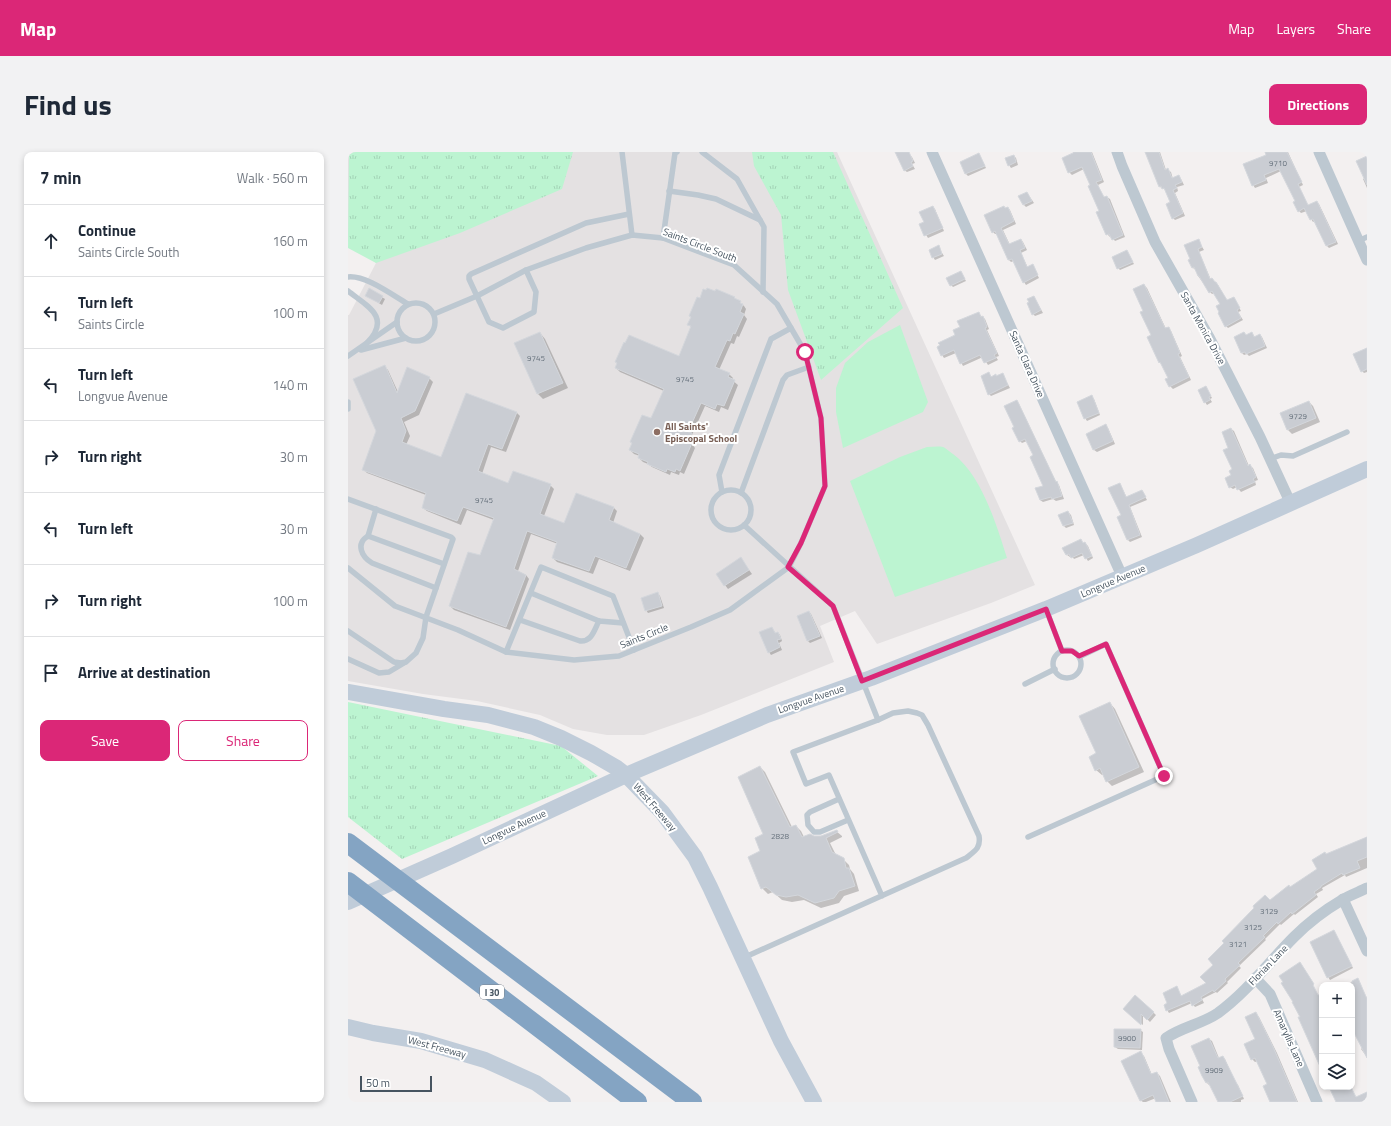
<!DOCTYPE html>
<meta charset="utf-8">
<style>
body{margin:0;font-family:"Titillium Web",sans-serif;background:#f2f2f3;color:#1f2937}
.controls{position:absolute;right:12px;bottom:12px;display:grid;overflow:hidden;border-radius:8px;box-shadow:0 2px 6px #0003}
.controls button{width:36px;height:36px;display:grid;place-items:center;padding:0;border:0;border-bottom:1px solid #e0e1e3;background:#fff;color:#1f2937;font:20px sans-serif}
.scale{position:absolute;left:12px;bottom:10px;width:72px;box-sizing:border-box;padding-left:4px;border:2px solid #465460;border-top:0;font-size:11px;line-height:14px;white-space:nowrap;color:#465460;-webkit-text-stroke:3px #fff;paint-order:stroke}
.stop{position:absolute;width:12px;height:12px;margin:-9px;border:3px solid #db2777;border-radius:50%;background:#fff}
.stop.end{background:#db2777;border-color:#fff;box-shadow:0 1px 4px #0008}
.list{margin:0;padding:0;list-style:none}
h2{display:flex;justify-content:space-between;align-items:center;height:52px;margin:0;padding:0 16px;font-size:17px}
h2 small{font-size:13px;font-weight:400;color:#747a83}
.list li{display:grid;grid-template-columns:26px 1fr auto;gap:12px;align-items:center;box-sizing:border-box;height:72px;padding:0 16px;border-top:1px solid #e0e1e3}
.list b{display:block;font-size:15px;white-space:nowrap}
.list p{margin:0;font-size:13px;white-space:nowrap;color:#747a83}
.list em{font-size:13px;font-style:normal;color:#747a83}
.actions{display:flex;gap:8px;padding:12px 16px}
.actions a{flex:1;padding:9px 0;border:1px solid #db2777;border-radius:8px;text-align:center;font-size:14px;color:#db2777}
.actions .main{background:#db2777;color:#fff}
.icon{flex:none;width:22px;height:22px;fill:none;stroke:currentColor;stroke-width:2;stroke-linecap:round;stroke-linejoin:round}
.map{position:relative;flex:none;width:1019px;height:950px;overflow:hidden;border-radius:8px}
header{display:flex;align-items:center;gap:24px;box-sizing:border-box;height:56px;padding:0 20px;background:#db2777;color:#fff}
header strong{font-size:19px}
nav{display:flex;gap:22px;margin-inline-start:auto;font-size:14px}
.intro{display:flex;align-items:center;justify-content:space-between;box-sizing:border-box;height:96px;padding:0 24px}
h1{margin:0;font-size:28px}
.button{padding:10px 18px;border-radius:8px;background:#db2777;color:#fff;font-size:14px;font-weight:700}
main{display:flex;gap:24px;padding:0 24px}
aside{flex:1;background:#fff;border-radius:8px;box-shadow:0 2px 6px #0003}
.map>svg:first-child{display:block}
</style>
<header>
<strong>Map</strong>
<nav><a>Map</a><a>Layers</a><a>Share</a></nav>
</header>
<div class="intro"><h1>Find us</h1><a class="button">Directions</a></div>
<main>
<aside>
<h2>7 min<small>Walk · 560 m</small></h2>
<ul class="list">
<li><svg class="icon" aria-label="ahead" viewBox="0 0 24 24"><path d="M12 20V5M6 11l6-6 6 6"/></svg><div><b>Continue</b><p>Saints Circle South</p></div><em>160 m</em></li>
<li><svg class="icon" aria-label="left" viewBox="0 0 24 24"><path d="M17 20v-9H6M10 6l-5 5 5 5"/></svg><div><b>Turn left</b><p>Saints Circle</p></div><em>100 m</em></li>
<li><svg class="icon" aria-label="left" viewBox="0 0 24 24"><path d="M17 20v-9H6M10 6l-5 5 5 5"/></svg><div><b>Turn left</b><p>Longvue Avenue</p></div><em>140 m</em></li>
<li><svg class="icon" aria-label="right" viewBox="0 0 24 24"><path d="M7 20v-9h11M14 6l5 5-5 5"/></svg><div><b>Turn right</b></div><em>30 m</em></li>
<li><svg class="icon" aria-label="left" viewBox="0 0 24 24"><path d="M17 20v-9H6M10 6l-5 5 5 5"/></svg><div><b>Turn left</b></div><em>30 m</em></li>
<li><svg class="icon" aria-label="right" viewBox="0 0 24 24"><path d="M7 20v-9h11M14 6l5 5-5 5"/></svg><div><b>Turn right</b></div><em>100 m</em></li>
<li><svg class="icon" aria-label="arrive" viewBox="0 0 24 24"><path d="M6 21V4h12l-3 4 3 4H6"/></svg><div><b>Arrive at destination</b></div></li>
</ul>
<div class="actions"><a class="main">Save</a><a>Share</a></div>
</aside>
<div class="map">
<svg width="1019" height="950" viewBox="0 0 1019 950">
<defs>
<pattern id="grass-tufts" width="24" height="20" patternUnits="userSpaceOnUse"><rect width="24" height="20" fill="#bcf4d1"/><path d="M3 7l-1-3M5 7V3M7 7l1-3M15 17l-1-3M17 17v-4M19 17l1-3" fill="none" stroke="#a3d3b6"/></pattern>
</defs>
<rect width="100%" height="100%" fill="#f3f0f0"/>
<path fill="#e4e1e2" d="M0,0h489l198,433 -44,18 -114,41 -22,-33 -35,15 14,36 -133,53 -57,20h-37l-34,-6 -33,-14 -63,-14 -54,-7 -75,-13v-366h1l27,-52 -28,-22z"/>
<g fill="url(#grass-tufts)">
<path d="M1,0h224l-11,37 -102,44 -84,30 -28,-15z"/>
<path d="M404,0h81l70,156 -82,72 -33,-90 -7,-75 -27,-49z"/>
<path d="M0,550l213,44 37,30 -196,83 -54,-42z"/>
</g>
<g fill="#bcf4d1">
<path d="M552,173l28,77 -5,10 -80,36 -7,-36v-24l9,-25 23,-21z"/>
<path d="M579,295c5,0 11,-1 16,0 3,1 7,5 10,7 28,20 44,72 54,104l-112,39 -45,-116 50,-24z"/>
</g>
<g fill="#0003">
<path d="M552,0h7l5,5 3,6 -3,1 3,5 -8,3 -3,-2z"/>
<path d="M725,0h19l12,30 -6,3 6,13 3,-1 3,2 15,38 -10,4 -4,-5 -1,1 -3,-3 -6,-23 -17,-42 -12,6 -3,-3 5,-18z"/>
<path d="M798,0h14l6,18h2l3,2 2,7 6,-3 2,3 3,6 -7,2 1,4 -3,2 10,23 -10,4 -2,-2 -2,-15 -5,-13 -6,-3z"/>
<path d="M919,0h21l15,33 -4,2 9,19 8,-4 3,2 19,40 -9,4 -2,-2 -12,-25 -2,1 -2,-3 -4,-8 -6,2 -2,-2 -3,-10 -15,-30 -15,7 2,5 -13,5 -2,-3 14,-29z"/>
<path d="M631,2l7,14 -18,8 -2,-2z"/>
<path d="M666,4l2,2 2,7 -7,3 -2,-3z"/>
<path d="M1019,5v31l-4,-9 2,-1z"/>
<path d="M679,41l7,10 -8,4 -2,-2z"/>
<path d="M584,55l3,2 9,22 -16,7 -8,-13 5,-3z"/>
<path d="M660,56l2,2 6,14 -13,6 7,15 11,-5 2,2 4,8 -6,3 7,15 5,-2 6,12 -13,7 -2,-3 -10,-21 -3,1 -2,-2 -12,-26h-2l-2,-2 12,-23z"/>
<path d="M850,88l6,10 -5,2 12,28 7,5 9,16 7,-3 7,13 -3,1 5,8 -15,8 -2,-2 -5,-22 -6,-11 -3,1 -2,-2 -12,-16 -2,-6 -3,-2 -4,-8 2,-1z"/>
<path d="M590,95l6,9 -9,4 -2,-3z"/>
<path d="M779,99l7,13 -14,6 -2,-2z"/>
<path d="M613,120l5,9 -13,6 -2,-2z"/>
<path d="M796,133l3,3 19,41 2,-1 3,3 11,25 -2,1 11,23 -18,9 -3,-3 -1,-8 -6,-12 -3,-4 -16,-51z"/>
<path d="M22,138l15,9 -3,6 -15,-9z"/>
<path d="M686,145l9,16 -8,3 -2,-2z"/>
<path d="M386,146l10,8 2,3 -2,6 3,4 -8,18 -2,-1 -3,8 -3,-1 -12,27 10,4 4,4 -1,2 6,5 -10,25 -7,-3 -2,5 -14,-6 -13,29 3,3 -3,6 3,4 -11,26 -4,-2 -1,3 -8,-3 -1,3 -18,-8 -4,-3 -5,-2 -4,-4 1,-2 -6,-2 -4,-4 22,-30 12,-29 -44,-19 -4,-4 63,-11 13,-29 -3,-3z"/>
<path d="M631,162l6,5 4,10 -2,1 12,26 -3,1 2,3 -10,5 -5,-8 -20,9 -7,-13 -12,5 -2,-3 19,-28z"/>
<path d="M192,181l5,6 23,49 -25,11 -5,-5 -22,-50z"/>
<path d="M904,181l3,4 5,-2 2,2 5,11 -18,8 -2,-2 -3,1 -2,-2 4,-17z"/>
<path d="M1019,197v23l-3,1 -2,-2z"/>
<path d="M36,214l4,4 10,22 31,-14 4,4 -14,33 -15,7 6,14 -4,9 36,14 74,-47 4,4 -14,36 -15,-5 -9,27 27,10 41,1 4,4 -10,27 21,8 48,-17 4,4 -4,12 27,11 4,4 -14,33 -31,-12 -6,15 -36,-12 -4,-4 5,-14 -27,-10 -13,37 8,4 3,4 -19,51 -56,-20 -4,-4 31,-49 13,-37 -27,-10 -6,15 -34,-14 -4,-3 3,-13 -59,-22 -4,-4 14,-38z"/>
<path d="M641,222l3,3h5l5,-3 8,14 -19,8 -2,-2z"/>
<path d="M858,235l6,11 -2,1 2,3 -5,3 -2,-3z"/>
<path d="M743,245l3,2 6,16 -13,6 -2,-3z"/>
<path d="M669,249l2,3 37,78 3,3 5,14 -8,2 -3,-2 -10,3 -3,-2 -3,-11 8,-3 -11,-31 -7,-14 -5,2 -2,-2 -5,-13z"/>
<path d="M961,250l4,4 7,16 -28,12 -4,-4 -7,-16z"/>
<path d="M758,274l2,2 7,16 -18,8 -3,-2 -7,-16z"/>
<path d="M883,277l3,2 15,35h1l3,2 5,12 -3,1 1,4 -15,7 -4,-5 -4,2 -3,-2 3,-17 -3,-22z"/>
<path d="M772,332l7,14 15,-7 5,9 -17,7 12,30 -12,5 -2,-2 -6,-25z"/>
<path d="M720,360l3,3 3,10 -8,3 -2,-2 -5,-11z"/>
<path d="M732,388l4,4 1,-1 3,3 5,12 -5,3 -4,-6 -10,4 -2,-3 -2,1 -3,-2 -3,-7z"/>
<path d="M393,407l11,15 -24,15 -3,-4z"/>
<path d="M309,441l3,3 4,12 -16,5 -2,-3z"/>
<path d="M461,460l2,2 11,24 -12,5 -2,-2z"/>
<path d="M424,476l4,6 2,-1 2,2 2,6 -3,2 3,7 -11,5 -2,-3z"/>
<path d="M762,551l5,6 29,63 -32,14 -5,-5 -3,-7 -2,1 -6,-5 2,-16z"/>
<path d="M412,615l5,5 27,55 4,-1 5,5 3,6h18l14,-6 6,5v1l-12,6 6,12 7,4 6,6 1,4 4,5 5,17 -15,5 -5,7 -18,5 -17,-8 -12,2 -10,-2 -9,-8 -5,2 -6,-6 -1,-36 4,-18z"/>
<path d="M1019,685v31l-21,9 -1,-2 -23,13 1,2 -7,4 2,3 -23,18 -1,-1 -13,11 -1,-1 -15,15 1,1 -27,26 2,2 -14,14 1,1 -11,10 -1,-1 -14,7 2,4 -9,4 -3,-4 -23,10 -2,-3 10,-22 5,9 26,-13 7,-19 55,-63 48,-33 8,-14z"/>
<path d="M986,779l19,37 -23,12 -2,-3z"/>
<path d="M1009,828l10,18v59l-6,-8 2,-2 -11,-20v-42h-7z"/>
<path d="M788,844l20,19 -6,7 -7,-7v10l-19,-16z"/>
<path d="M908,862l3,3 18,36 21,49h-27l-3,-17 -10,-24 -3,1 -3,-3 4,-19z"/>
<path d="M792,878l3,2 -1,18 -24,-1 -3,-2z"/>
<path d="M861,887l3,2 7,17 3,-1 3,2 10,23 3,3 6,14 -3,1v2h-22l-8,-17h-2l-2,-2 -5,-8 -1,-8z"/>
<path d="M792,901l4,3 8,19 5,-2 3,3 11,26h-14l-1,-4 -10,4h-3l-3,-2z"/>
</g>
<g fill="#cacdd3" stroke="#d4d7dc">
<path d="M547,0h14l4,9 -2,1 2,4 -9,5z"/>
<path d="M727,0h16l11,28 -6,2 8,15 3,-1 16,39 -11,5 -3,-6 -3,1 -10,-23 3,-1 -11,-25 2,-1 -8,-18 -14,6 -6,-15z"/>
<path d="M797,0h14l6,18 3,-2 4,10 7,-3 3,7 -7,3 2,3 -4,2 10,23 -11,6 -6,-15 4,-2 -6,-14 -2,1 -1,-3 -2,1z"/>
<path d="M917,0h22l15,30 -4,2 10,21 9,-4 19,41 -10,4 -13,-27 -3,1 -6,-12 -6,4 -5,-10 2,-1 -16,-32 -15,6 2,5 -14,6 -9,-22 23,-9z"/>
<path d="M631,1l6,13 -20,8 -5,-12z"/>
<path d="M666,3l2,7 -8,4 -3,-8z"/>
<path d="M1019,4v29l-11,-24z"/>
<path d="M679,40l5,9 -9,4 -5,-9z"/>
<path d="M585,54l10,22 -19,8 -5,-12 5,-2 -5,-10z"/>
<path d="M656,54l1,2 3,-1 6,14 -13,7 8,16 12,-5 4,9 -5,2 7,17 6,-3 5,11 -15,8 -11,-24 -4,1 -13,-29 -3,2 -8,-18z"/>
<path d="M851,87l3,8 -4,2 12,30 2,-1 3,4h1l11,18 7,-3 6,11 -3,2 4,8 -16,9 -7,-14 1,-1 -3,-6 4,-2 -8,-13 -3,2 -10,-17h-1l-4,-9 -2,1 -4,-8 2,-1 -6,-14z"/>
<path d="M591,93l3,9 -10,4 -3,-8z"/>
<path d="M779,98l6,12 -16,7 -5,-12z"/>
<path d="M613,119l4,8 -15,7 -4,-8z"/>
<path d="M796,132l21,44 4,-1 11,26 -2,1 11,23 -20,10 -4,-8 3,-1 -8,-16 -1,1 -12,-26 4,-2 -11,-23 3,-1 -10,-22z"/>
<path d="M21,136l14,8 -4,7 -14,-7z"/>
<path d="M359,136l8,3 1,-2 19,8 -1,1 7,3 -1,2 3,1 -3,8 4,2 -9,20 -2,-1 -3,8 -3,-1 -12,27 15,6 -2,4 7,3 -11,26 -7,-2 -2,5 -14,-6 -13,29 4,1 -4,8 4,2 -12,28 -4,-2 -1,3 -8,-3 -1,3 -19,-8 1,-2 -10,-4 1,-4 -10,-4 3,-7 -2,-1 12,-27 9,3 13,-29 -49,-21 2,-5 -2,-1 9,-20 1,1 4,-8 50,21 12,-30 -4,-1 4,-8 -2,-1 8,-19 3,1 3,-9 3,1z"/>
<path d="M686,144l7,14 -9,5 -5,-12 2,-1 -2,-3z"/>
<path d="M631,160l2,5 2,-1 4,11 -2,1 12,25 -3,2 2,3 -12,5 -4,-8 -20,9 -6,-14 -13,6 -4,-9 3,-2 -2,-2 17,-8 -2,-5 7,-3 -3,-6z"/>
<path d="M192,180l23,51 -26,11 -23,-51z"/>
<path d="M896,180l2,3 6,-3 2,5 6,-3 5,12 -19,8 -1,-2 -4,1 -7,-16z"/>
<path d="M1019,196v21l-6,3 -8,-18z"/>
<path d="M37,213l12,28 10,-26 23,10 -15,34 -14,7 5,13 -4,11 39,15 25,-64 51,19 -15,37 -14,-5 -10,27 30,12 5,-12 38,13 -11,30 24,9 12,-30 38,14 -5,13 31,14 -14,34 -31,-12 -6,15 -37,-13 5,-16 -30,-11 -13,38 12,6 -20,52 -57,-21 19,-54 12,3 14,-37 -31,-11 -6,14 -35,-13 4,-15 -64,-23 14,-39 -23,-52z"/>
<path d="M641,220l2,5 5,-3v2l7,-3 5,12 -20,10 -7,-19z"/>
<path d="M858,234l5,10 -2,1 1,3 -6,3 -6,-13z"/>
<path d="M744,243l7,18 -15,6 -7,-17z"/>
<path d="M669,248l39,82 1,-1 5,15 -10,3 -1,-2 -11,3 -5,-12 8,-2 -13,-29 3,-2 -8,-16 -6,3 -7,-14 2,-1 -10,-21z"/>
<path d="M961,249l7,17 -29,12 -7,-17z"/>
<path d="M758,272l7,17 -20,9 -7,-16z"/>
<path d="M883,276l17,38 2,-2 6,13 -3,2 2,3 -18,8 -2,-5 -6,3 -4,-10 6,-3 -2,-4 3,-2 -9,-19 5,-2 -6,-16z"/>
<path d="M772,331l6,14 16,-7 4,7 -17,8 11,30 -13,5 -10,-23 4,-2 -13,-27z"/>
<path d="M720,359l5,12 -10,3 -5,-11z"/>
<path d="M733,387l2,4 2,-1 7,14 -7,3 -3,-6 -11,5 -2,-4 -3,1 -4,-7z"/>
<path d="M393,405l8,13 -25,16 -8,-12z"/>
<path d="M310,440l4,14 -17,5 -4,-13z"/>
<path d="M461,459l11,25 -13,5 -10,-25z"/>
<path d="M424,475l3,6 3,-1 3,7 -4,1 3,7 -12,6 -9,-21z"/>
<path d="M762,550l29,65 -33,15 -6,-14 -5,3 -6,-14 7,-4 -17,-37z"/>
<path d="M412,614l30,61 6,-2 6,12 8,-3 4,2h7l16,-6 1,2 -12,6 6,14 12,6 2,10h3l6,18 -16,5 -5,7 -19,5 -17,-8 -12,2 -10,-2 -10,-8 -5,2 -13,-32 12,-6 -5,-13 8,-4 -25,-57z"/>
<path d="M1019,685v20l-10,4 3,7 -17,7 -1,-2 -21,13v1l-7,5 2,3 -24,19 -1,-2 -13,12 -1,-2 -14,14 2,1 -27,26 2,2 -15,14 1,2 -12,11 -1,-2 -12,7 1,3 -10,6 -2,-5 -24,10 -2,-6 3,-2 -4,-10 14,-7 4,10 25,-13 -6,-6 13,-12 -5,-6 16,-16 -2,-2 32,-33 -1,-2 12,-11 5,5 19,-15 1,2 27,-18 -5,-9 13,-8 1,2z"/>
<path d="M986,778l18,36 -25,12 -17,-36z"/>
<path d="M952,810l14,22 -1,1 5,10h1l3,4v72l-24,-54h2l-8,-15h1l-12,-19 2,-1 -4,-6z"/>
<path d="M1010,826l9,21v59l-15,-29v-48z"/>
<path d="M787,843l19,17 -7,8 -6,-6v11l-18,-16z"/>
<path d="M908,860l18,37 23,53h-27l-7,-16 4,-2 -12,-26 -4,2 -7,-16 11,-5 -10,-22z"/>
<path d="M766,877h27l-1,19 -26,-1z"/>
<path d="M861,886l9,20 5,-2 20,40 -13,6h-12l-10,-20 -2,1 -4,-7 -4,-9 2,-1 -9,-20z"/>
<path d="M793,899l10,23 6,-2 12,30h-13l-3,-7 -13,6 -19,-40z"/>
<path d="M981,935h22l5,10 11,-5v10h-31z"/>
</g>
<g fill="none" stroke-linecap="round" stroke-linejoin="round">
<g stroke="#bdc8d1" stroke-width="5.5">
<path d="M274,0l10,83"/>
<path d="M354,0l35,27 27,48 -1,65"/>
<path d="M321,39l29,4 18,4 44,21"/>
<path d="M315,86l12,-85 2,-1"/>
<path d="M1010,89l9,-4"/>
<path d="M178,118l10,22 -2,20 -31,16 -14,-6 -20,-43v-3l2,-2 115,-51 43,-9"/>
<path d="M0,125c18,-2 44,18 60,27"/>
<path d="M0,139c19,15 44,26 19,52"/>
<circle cx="68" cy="170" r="19"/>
<path d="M13,198l45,-12"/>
<path d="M0,204l49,-34"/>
<path d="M0,250v7"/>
<path d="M922,307l11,-4 12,1 54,-24"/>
<circle cx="383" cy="358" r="20"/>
<path d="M374,340l-3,-17 52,-136 20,-11"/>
<path d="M393,341l42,-113 4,-5 22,-8"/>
<path d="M0,347l103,38 2,2 -27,78 -3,21 -7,15 -10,9 -5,1 -7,-1 -46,-31"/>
<path d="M396,373l89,81 45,114"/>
<path d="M20,384l8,-27"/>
<path d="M0,416l47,38 63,24 48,22 68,8 45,-4 72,-29 39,-17 59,-43 12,-24 24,-57 -4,-68 -16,-66 -28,-48 -43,-39 -71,-27 -31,-3 -46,13 -60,22 -49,26 -43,18"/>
<path d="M88,436l-64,-25c-10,-6 -17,-19 -4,-27l76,28"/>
<path d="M183,441l68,28 24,2"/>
<path d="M698,457l16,42"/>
<path d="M172,468l60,21c12,1 14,-11 19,-20"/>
<circle cx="719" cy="512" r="14"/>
<path d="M158,500l35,-85 72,29 21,54"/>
<path d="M0,507l31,14 10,-1 15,-9"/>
<path d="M677,532l30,-15"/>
<path d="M491,647l-29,13 -3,3 1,10 6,7h6l28,-12"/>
<path d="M680,685l136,-61 -58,-132 -27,13"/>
<path d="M395,806l223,-100c9,-7 15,-10 13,-22l-51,-111 -6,-10 -5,-2 -9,-2 -15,2 -15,7 -85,32 13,32 23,-9 53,121"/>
</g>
<g stroke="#bdc8d1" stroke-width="11">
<path d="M584,0l190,424"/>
<path d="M769,0l5,14 33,76 55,97 50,98 31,67"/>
<path d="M971,0l48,108"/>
<path d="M995,747l24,52"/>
<path d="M907,826l15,16 47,108"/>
<path d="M844,950l-23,-53 -3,-11c16,-11 36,-14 52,-25 29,-21 51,-51 76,-76 14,-14 31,-27 48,-37 8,-5 17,-8 25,-12"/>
</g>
<g stroke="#c0ccd9" stroke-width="16">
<path d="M0,540l96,17 44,6 46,12 27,11 30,15 26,15 9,7 36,37 33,45 15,30 71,154 33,61"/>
<path d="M0,750l104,-46 174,-81 141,-60 104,-37 175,-69 151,-64 170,-76"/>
<path d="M0,875l25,6 48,8 64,19 51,23 27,19"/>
</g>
<g stroke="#84a4c3" stroke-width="20">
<path d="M0,691l344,259"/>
<path d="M0,730l289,220"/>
</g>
</g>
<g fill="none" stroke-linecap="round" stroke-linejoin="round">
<path stroke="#db2777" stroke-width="5" d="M457,200l16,66 4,68 -24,57 -13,24 45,39 29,75 184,-72 16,42h10l7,5 27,-12 58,132"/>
</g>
<circle fill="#8d6e63" stroke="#fff" stroke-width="1.5" cx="309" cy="280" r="4"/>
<g text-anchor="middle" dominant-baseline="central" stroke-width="4" stroke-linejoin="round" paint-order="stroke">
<g font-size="8" fill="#67727d">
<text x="930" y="11">9710</text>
<text x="188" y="206">9745</text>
<text x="337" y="227">9745</text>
<text x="950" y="264">9729</text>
<text x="136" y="348">9745</text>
<text x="432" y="684">2828</text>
<text x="921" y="759">3129</text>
<text x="905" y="775">3125</text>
<text x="890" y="792">3121</text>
<text x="779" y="886">9900</text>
<text x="866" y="918">9909</text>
</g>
<rect fill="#fff" stroke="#7e8790" stroke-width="1" x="132" y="833" width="24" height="14" rx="3"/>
<g font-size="9" font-weight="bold" fill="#465460">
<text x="144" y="840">I 30</text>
</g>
<g font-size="10" fill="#465460" stroke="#fff">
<text transform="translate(352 93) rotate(21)">Saints Circle South</text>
<text transform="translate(855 176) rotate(61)">Santa Monica Drive</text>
<text transform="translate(679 212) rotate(66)">Santa Clara Drive</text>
<text transform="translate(765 429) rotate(-23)">Longvue Avenue</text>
<text transform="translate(296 484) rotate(-22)">Saints Circle</text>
<text transform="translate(463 547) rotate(-19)">Longvue Avenue</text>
<text transform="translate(307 655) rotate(49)">West Freeway</text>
<text transform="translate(166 675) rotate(-25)">Longvue Avenue</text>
<text transform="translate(920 813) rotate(-46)">Florian Lane</text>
<text transform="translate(941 886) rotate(66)">Amaryllis Lane</text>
<text transform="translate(89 895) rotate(15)">West Freeway</text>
</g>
<g font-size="10" font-weight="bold" fill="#785e54" stroke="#fff" text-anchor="start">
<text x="317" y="274">All Saints'<tspan x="317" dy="12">Episcopal School</tspan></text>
</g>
</g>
</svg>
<div class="controls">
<button>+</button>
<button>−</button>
<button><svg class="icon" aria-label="layers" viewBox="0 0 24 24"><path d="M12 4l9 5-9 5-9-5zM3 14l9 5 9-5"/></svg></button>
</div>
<div class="scale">50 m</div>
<div class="stop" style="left:457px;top:200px"></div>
<div class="stop end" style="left:816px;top:624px"></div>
</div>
</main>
